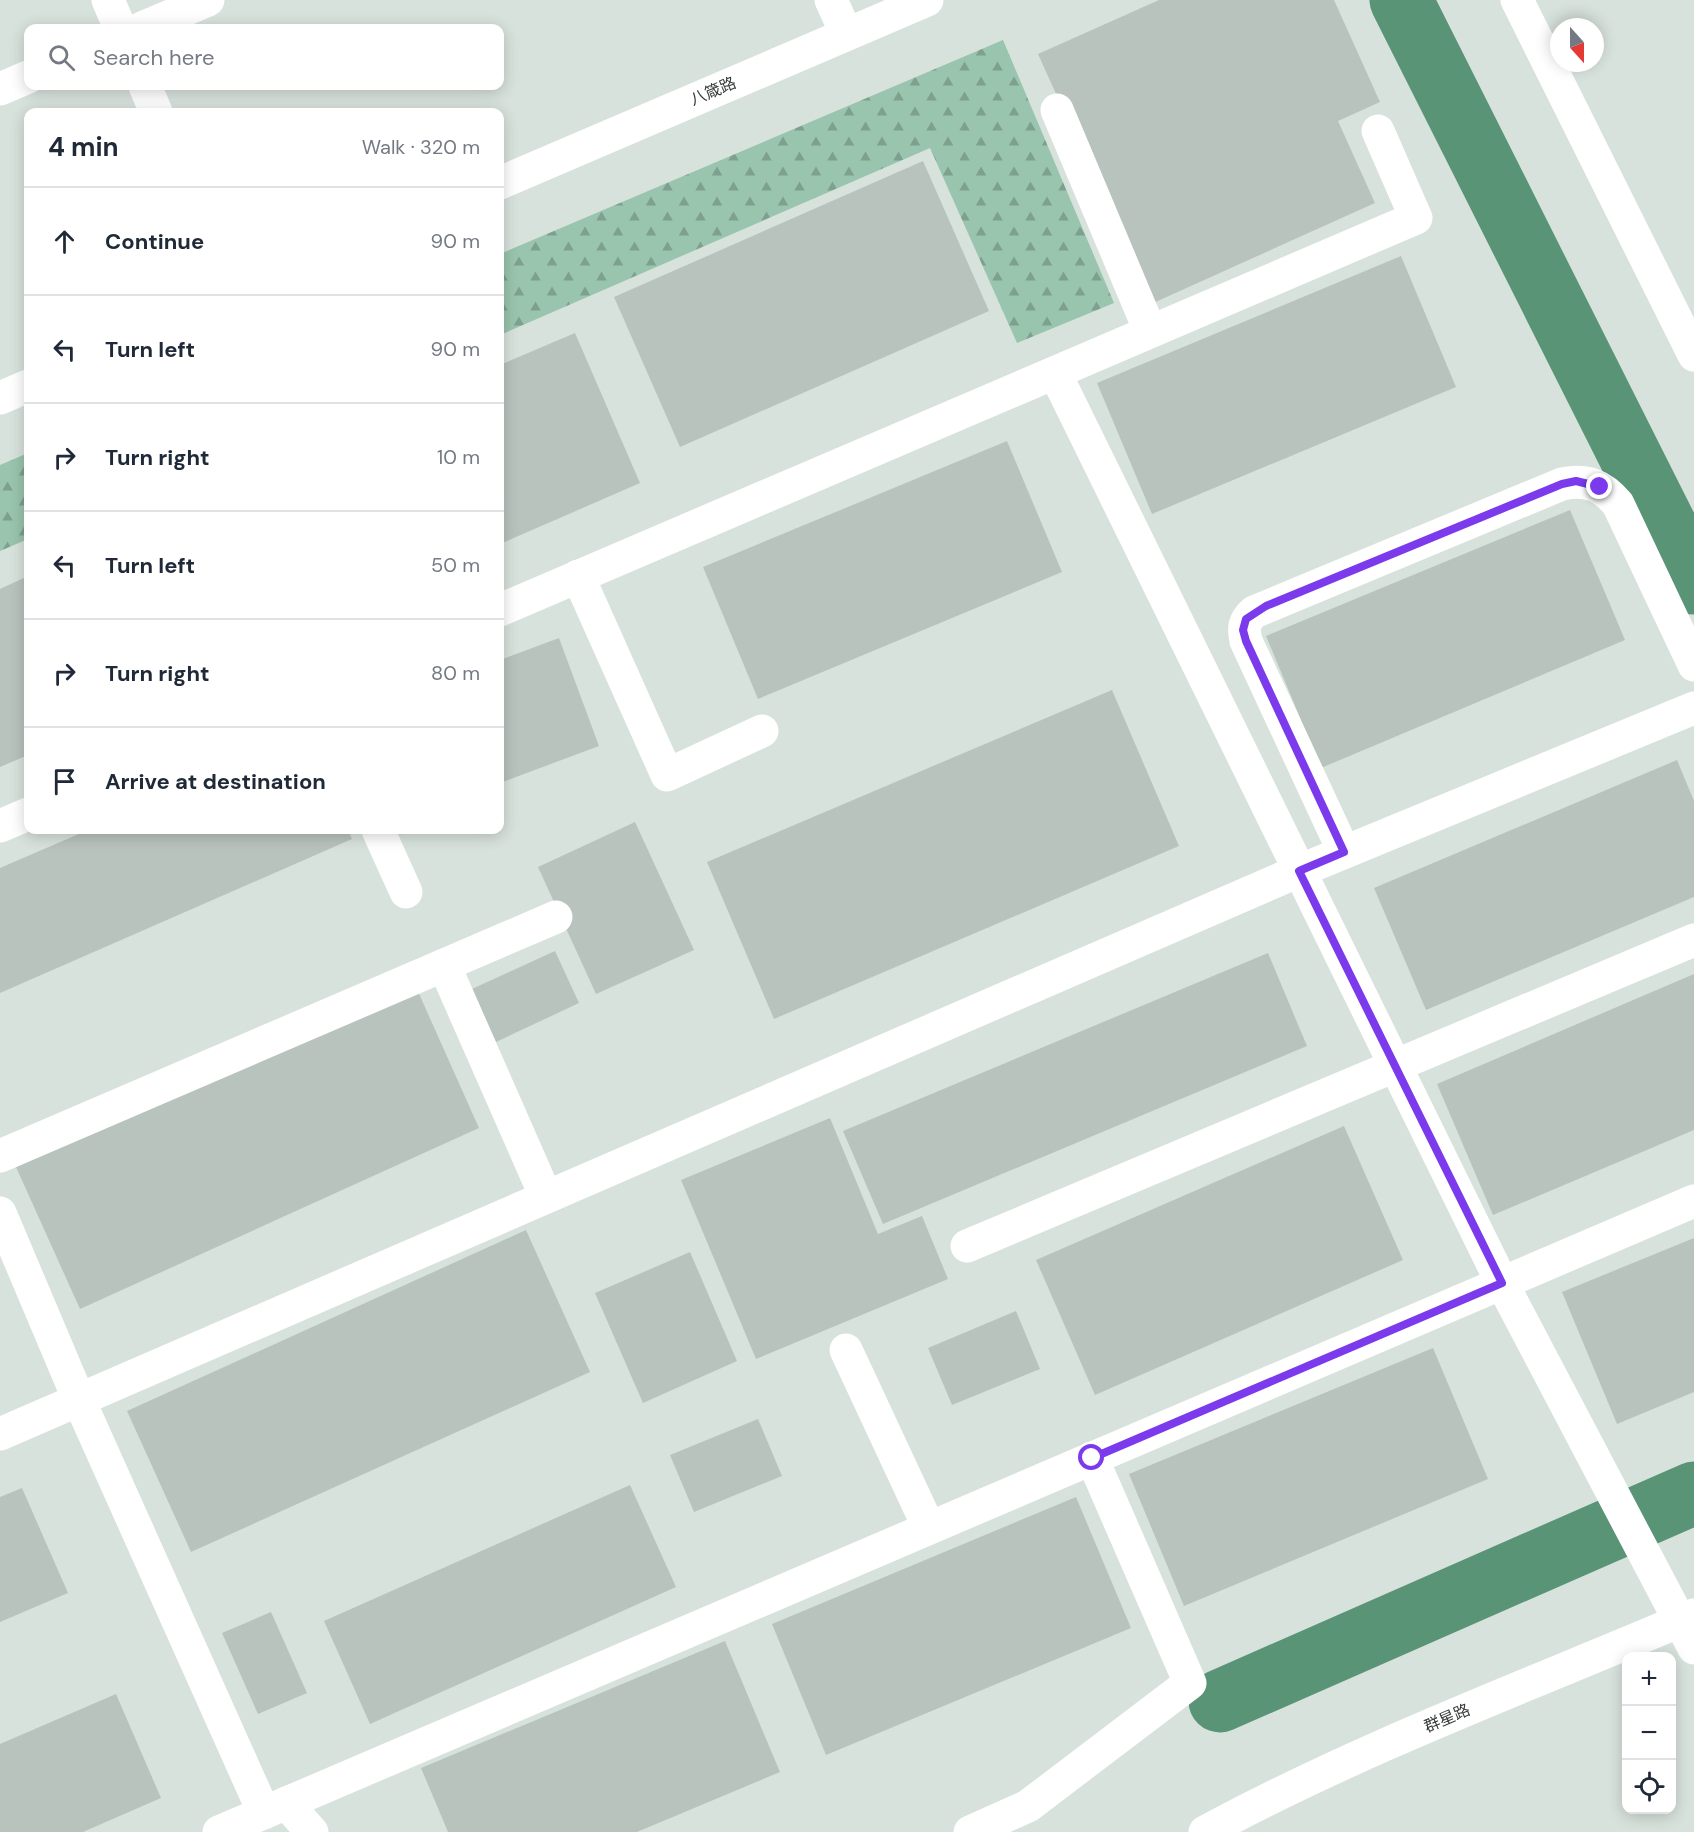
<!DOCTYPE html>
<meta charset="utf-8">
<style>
body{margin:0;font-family:"DM Sans","Noto Sans SC",sans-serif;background:#f2f2f3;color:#1f2937}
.controls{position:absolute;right:18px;bottom:18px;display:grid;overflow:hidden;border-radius:12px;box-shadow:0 3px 15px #0003}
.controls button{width:54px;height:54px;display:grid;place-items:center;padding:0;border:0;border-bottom:2px solid #e0e1e3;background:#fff;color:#1f2937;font:30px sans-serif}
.compass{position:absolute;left:1550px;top:18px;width:54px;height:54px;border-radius:50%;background:#fff;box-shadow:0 3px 15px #0003;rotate:159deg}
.stop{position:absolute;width:18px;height:18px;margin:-14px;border:4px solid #7c3aed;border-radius:50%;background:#fff}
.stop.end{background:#7c3aed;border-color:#fff;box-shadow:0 2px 6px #0008}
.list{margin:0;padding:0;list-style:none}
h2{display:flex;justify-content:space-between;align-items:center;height:78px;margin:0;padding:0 24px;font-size:26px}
h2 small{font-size:20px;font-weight:400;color:#747a83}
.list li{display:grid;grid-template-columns:39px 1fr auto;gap:18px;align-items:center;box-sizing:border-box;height:108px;padding:0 24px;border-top:2px solid #e0e1e3}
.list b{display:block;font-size:22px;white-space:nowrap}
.list em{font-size:20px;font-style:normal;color:#747a83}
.icon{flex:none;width:33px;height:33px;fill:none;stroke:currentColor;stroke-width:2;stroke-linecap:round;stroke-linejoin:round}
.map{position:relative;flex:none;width:1694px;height:1832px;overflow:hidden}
.search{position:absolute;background:#fff;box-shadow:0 3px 15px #0003;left:24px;top:24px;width:480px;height:66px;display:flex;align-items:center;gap:15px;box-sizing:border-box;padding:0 21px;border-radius:12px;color:#747a83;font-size:22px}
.panel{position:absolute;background:#fff;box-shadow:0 3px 15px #0003;left:24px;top:108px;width:480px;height:726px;border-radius:12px}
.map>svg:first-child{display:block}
</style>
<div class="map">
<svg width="1694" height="1832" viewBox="0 0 1694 1832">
<defs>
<pattern id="forest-firs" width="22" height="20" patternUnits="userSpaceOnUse" patternTransform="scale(1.5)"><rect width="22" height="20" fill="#99c4ad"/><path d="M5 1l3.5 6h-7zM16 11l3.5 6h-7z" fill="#7ea08e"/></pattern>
</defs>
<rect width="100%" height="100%" fill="#d8e2dc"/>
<g fill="url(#forest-firs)">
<path d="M1003,40l111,263 -97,40 -87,-195 -430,187v-81z"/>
<path d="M28,453v86l-28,12v-86z"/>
</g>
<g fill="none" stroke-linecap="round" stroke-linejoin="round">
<g stroke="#599477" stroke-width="63">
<path d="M1401,0l293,583"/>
<path d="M1220,1701l474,-208"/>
</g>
</g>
<g fill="#b9c3be">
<path d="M1159,0h175l46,102 -42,19 37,82 -224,101 -113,-250z"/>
<path d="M923,161l66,150 -309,136 -66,-150z"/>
<path d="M1401,256l55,131 -304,127 -55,-131z"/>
<path d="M575,333l65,150 -140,61v-179z"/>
<path d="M1007,441l55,131 -304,127 -55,-132z"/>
<path d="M1570,510l55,130 -304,128 -55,-132z"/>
<path d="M28,576v179l-28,12v-178z"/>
<path d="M559,638l40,108 -99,37v-123z"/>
<path d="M1112,690l67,156 -405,173 -67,-157z"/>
<path d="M1677,760l17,41v96l-268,113 -52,-122z"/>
<path d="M635,822l59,128 -98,44 -58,-127z"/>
<path d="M88,830h260l4,9 -352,154v-125z"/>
<path d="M555,951l24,52 -83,39 -24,-53z"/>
<path d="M1268,953l39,93 -424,178 -40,-93z"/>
<path d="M1694,974v156l-201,85 -56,-131z"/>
<path d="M416,987l63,141 -399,181 -64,-142z"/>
<path d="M830,1118l48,116 44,-18 26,63 -192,80 -75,-179z"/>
<path d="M1344,1126l59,134 -308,135 -59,-135z"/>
<path d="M526,1230l64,142 -399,180 -64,-141z"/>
<path d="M1694,1238v154l-77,32 -55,-132z"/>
<path d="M690,1252l47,109 -94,42 -48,-110z"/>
<path d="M1016,1311l24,58 -88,36 -24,-57z"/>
<path d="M1433,1348l55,131 -304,127 -55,-132z"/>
<path d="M758,1419l24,57 -88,36 -24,-57z"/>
<path d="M630,1485l46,102 -306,137 -46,-103z"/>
<path d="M22,1488l46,105 -68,29v-125z"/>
<path d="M1076,1497l55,131 -305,127 -54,-131z"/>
<path d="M271,1612l36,81 -49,21 -36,-81z"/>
<path d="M725,1641l55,131 -143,60h-189l-27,-64z"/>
<path d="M116,1694l45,104 -78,34h-83v-88z"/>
</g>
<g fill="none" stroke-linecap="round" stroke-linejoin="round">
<g stroke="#fff" stroke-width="33">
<path d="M108,0l12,28"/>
<path d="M831,0l15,33"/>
<path d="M1517,0l177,355"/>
<path d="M142,28l66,-28"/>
<path d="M145,86l11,26"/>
<path d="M0,89l28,-12"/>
<path d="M1057,110l93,221"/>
<path d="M500,183l427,-183"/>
<path d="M1055,373l447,910 192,365"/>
<path d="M0,398l28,-12"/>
<path d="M578,576l89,199 95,-44"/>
<path d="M500,610l916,-392 -38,-87"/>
<path d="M0,826l28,-12"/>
<path d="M378,830l28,62"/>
<path d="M1344,852l-98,-211c-3,-13 -2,-20 8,-29l308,-128c25,-5 40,1 56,20l76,161"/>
<path d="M444,965l102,232"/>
<path d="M0,1156l556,-239"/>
<path d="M0,1213l79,187 185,413"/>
<path d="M967,1246l727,-306"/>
<path d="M846,1350l83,178"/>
<path d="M0,1434l1299,-563 395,-163"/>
<path d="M286,1803l26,29"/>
<path d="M219,1832l1475,-631"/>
<path d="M970,1832l58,-26 162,-123 -98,-225"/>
<path d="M1205,1832c157,-85 325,-147 489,-217"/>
</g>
</g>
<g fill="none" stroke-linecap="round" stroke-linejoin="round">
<path stroke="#7c3aed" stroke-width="8" d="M1092,1458l410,-175 -203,-412 45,-19 -98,-211 -3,-11 3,-11 20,-13 296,-122 14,-3 24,6"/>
</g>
<g text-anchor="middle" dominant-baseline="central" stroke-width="4.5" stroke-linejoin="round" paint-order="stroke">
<g font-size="16" fill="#373b39" stroke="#fff">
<text transform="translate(713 91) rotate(-23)">八箴路</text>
<text transform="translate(1447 1718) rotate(-23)">群星路</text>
</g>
</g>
</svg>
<div class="controls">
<button>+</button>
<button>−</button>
<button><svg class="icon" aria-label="locate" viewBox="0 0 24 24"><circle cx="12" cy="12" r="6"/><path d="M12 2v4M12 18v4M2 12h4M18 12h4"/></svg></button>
</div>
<svg class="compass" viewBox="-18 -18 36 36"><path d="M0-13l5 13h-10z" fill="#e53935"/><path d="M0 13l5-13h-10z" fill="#747a83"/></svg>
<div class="stop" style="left:1092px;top:1458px"></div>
<div class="stop end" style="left:1600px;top:487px"></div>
<div class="search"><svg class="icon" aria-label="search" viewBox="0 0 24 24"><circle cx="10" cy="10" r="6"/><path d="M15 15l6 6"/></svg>Search here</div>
<section class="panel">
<h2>4 min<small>Walk · 320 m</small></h2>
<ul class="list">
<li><svg class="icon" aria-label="ahead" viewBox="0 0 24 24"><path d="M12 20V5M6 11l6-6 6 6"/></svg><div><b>Continue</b></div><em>90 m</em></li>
<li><svg class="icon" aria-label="left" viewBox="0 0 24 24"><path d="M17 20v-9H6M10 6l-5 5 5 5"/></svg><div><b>Turn left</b></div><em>90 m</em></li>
<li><svg class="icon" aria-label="right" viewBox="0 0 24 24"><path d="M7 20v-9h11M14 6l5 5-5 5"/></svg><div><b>Turn right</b></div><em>10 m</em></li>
<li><svg class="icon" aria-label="left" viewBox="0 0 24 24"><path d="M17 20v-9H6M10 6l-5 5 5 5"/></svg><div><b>Turn left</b></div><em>50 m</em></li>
<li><svg class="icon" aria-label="right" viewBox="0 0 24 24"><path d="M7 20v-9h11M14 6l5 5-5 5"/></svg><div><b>Turn right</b></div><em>80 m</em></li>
<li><svg class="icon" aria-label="arrive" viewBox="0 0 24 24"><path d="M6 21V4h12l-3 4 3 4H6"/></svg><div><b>Arrive at destination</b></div></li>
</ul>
</section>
</div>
